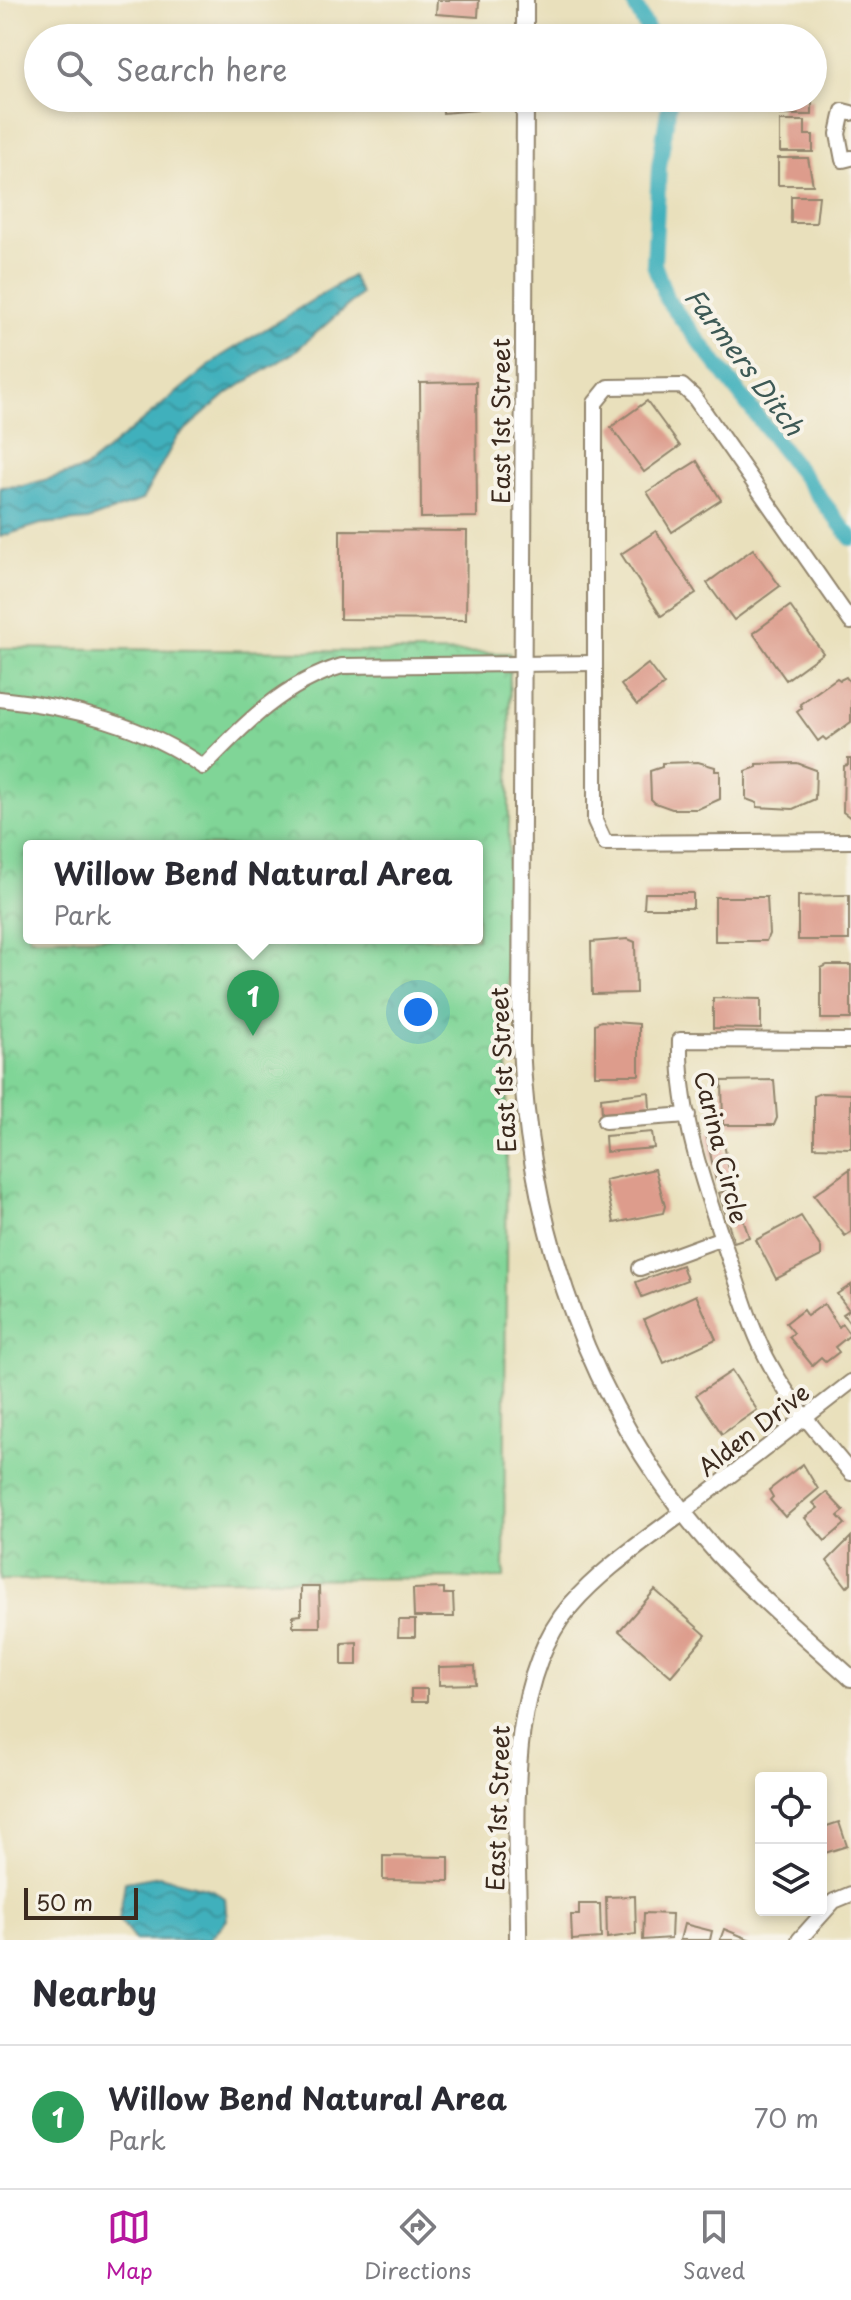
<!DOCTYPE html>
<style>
body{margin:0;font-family:"Playpen Sans",sans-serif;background:#f7f7f7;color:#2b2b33}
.controls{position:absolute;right:24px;bottom:24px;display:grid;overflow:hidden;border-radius:8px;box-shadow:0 4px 12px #0003}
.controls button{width:72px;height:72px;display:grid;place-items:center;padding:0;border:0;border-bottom:2px solid #e1e1e2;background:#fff;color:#2b2b33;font:40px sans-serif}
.scale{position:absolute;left:24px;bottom:20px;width:114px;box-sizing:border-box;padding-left:8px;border:4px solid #3b2a1e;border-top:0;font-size:22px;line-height:28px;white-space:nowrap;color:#3b2a1e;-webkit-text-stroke:6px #f7f3e8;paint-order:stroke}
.you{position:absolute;left:418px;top:1012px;width:28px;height:28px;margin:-20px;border:6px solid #fff;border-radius:50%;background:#1a73e8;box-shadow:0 0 0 12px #1a73e833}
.badge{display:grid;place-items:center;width:52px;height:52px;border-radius:50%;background:#b5179e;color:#fff;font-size:26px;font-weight:700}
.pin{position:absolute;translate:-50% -66px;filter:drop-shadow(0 2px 4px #0008)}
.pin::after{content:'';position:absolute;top:42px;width:28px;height:24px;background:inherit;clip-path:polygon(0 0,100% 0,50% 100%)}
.popup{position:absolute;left:23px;top:840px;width:460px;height:104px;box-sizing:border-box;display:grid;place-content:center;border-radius:8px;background:#fff;filter:drop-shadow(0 2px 6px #0005);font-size:26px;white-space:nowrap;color:#7c7c81}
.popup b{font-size:30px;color:#2b2b33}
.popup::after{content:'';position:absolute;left:50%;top:100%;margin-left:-16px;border:16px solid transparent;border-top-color:#fff}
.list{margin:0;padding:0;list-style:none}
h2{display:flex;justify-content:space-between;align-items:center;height:104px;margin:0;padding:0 32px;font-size:34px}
h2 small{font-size:26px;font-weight:400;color:#7c7c81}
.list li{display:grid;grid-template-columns:52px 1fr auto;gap:24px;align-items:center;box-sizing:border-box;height:144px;padding:0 32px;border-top:2px solid #e1e1e2}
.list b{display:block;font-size:30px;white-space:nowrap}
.list p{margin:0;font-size:26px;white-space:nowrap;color:#7c7c81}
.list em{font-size:26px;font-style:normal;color:#7c7c81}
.icon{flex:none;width:44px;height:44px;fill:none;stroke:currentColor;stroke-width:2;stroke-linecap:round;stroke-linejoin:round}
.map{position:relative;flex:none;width:851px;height:1940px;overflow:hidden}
.search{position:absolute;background:#fff;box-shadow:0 4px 12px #0003;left:24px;right:24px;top:24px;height:88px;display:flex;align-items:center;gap:20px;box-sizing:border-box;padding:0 28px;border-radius:44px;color:#7c7c81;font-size:30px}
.sheet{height:248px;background:#fff}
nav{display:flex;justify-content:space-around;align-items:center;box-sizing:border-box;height:112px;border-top:2px solid #e1e1e2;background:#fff;font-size:22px;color:#7c7c81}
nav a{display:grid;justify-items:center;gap:4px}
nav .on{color:#b5179e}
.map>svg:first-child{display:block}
</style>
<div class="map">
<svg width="851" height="1940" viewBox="0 0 851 1940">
<defs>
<pattern id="park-crowns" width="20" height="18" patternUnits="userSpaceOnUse" patternTransform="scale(2)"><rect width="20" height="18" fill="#80d597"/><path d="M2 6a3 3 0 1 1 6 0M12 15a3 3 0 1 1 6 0" fill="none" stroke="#70b782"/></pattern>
<pattern id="water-waves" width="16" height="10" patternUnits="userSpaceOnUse" patternTransform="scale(2)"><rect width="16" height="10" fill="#41b0bc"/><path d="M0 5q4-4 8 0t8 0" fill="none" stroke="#388f98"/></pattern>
</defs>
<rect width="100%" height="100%" fill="#f7f3e8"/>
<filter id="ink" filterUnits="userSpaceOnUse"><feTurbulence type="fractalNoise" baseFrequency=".0125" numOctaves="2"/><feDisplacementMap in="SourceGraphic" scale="16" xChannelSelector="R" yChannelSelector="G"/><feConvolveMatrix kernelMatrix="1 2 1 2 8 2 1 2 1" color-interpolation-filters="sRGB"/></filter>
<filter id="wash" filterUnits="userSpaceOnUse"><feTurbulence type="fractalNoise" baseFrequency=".006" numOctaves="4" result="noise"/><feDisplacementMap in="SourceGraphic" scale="32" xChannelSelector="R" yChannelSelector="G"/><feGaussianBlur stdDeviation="1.8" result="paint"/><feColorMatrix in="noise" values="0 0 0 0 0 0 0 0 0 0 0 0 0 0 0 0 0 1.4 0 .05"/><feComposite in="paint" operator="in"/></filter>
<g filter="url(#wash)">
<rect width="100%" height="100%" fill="#e9e0bc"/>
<path fill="url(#park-crowns)" stroke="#5e805a" stroke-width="2" fill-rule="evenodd" d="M0,648l510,5 -6,925 -504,2zM29,846h448v92h-448z"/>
<g fill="url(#water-waves)" stroke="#3e6d6d" stroke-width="2">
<path d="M352,276l9,18 -68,59 -65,40 -51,44 -35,63 -54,20 -47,4 -41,13v-50l23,-1 61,-17 136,-112z"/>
<path d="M159,1876l54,14 12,8 2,22 -18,20h-74l-16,-20 6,-38z"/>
</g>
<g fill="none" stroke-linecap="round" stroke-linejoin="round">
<g stroke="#41b0bc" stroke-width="16">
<path d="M632,0l20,38"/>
<path d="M670,98l-11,69 -5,97 13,36 184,238"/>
</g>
</g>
<g id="blocks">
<g fill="#dd9c8c">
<path d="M437,0h42l-1,17 -42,-3z"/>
<path d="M442,98h38l1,6h-5l1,6 -34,3z"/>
<path d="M781,98l31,2v15h-32z"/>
<path d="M780,121h25v14h8v17h-33z"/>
<path d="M778,158h30l5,27h-35z"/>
<path d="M791,196h28l-3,27h-25z"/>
<path d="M476,382l1,135 -56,1 -1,-135z"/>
<path d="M647,401l33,45 -36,26 -33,-45z"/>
<path d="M697,461l24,39 -49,32 -25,-40z"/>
<path d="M340,530l127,1 -1,89 -126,-1z"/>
<path d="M656,531l40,62 -35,23 -40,-62z"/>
<path d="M753,549l27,37 -46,34 -27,-37z"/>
<path d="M790,606l33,47 -37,27 -33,-47z"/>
<path d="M648,664l16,21 -27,20 -16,-20z"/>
<path d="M846,677l5,7v38l-25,18 -3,-3 -5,4 -21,-29 5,-4 -2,-4 37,-26 3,2z"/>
<path d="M848,759h3v59l-8,-6 1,-46 4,-1z"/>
<path d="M662,763l36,-1 17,5v4h5v28l-22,10h-26l-17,-6 -4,-4 -1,-28 12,-4z"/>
<path d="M797,763l19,7 -1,29 -22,10 -36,-2v-4l-11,-4v-28l11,-4v-3z"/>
<path d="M645,893h48v15h-49z"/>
<path d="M849,895v45h-51v-44z"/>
<path d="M715,897h52l2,37 -3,7h-51z"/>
<path d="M628,939l7,3 1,51 -44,1 -1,-52z"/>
<path d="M827,965h24v54h-30v-51z"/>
<path d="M713,998l48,1v30l-48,-1z"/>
<path d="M601,1021l38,3v51h-44v-51z"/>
<path d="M774,1080l3,38 -3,7h-51l-1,-44z"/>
<path d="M649,1092l1,17 -48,4 -1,-15z"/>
<path d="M821,1093l30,1v54l-37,-1v-51z"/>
<path d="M721,1130l10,48 -15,3 -10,-48z"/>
<path d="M652,1132l2,16 -48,4 -1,-16z"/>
<path d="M655,1169l10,37 -2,7 -49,10 -9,-43z"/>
<path d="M850,1169l1,63 -6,4 -31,-41z"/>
<path d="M733,1189l16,48 -15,5 -15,-49z"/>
<path d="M801,1216l20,32v8l-45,23 -20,-39z"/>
<path d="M682,1265l5,15 -45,17 -6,-15z"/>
<path d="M851,1285v40l-8,-11 6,-4 -12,-16z"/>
<path d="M696,1295l20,44 -52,24 -20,-44z"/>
<path d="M824,1304l15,23 3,-3 8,11 -15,12 4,5 -13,10 -5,-5 -9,8 -23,-28 5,-4 -8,-10 17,-13 4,6z"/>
<path d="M732,1371l25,39 -35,24 -26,-39z"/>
<path d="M803,1464l15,25 -33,28 -15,-17 3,-3 -4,-7z"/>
<path d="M826,1492l18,19 -6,5 7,8 -20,17 -20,-23 13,-10 -5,-5z"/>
<path d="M851,1537v46l-4,4 -20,-26z"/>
<path d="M301,1587h18l1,40h-27v-11l8,-1z"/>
<path d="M444,1588v6h9l1,23h-40l-1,-28z"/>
<path d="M655,1590l51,45 -35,41 -52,-45z"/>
<path d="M399,1620h16v17h-17z"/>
<path d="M357,1642v23h-15v-22z"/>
<path d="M475,1666l1,18 -37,1v-18z"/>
<rect x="411" y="1689" width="16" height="13"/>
<path d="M839,1822l8,24 -25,8 -1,-26z"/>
<path d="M383,1856l66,1v24l-66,-1z"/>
<path d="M635,1896l1,38 -29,4 -1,-41z"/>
<path d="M579,1904h21l1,34 -29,2 -1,-25h8z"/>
<path d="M644,1913l28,1 -1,24 -28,2z"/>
<path d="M684,1924l28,7 -2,9h-30z"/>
<path d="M724,1929l27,11h-31z"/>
</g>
</g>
</g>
<g filter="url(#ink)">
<use href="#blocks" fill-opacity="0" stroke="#92856d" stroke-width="2"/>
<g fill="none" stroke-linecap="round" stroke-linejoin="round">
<defs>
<g id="minor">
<path d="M851,113l-8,-2 -5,23 5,26 8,-2"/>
<path d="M851,622l-157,-225 -12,-11 -74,1 -13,16v418l10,22 246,-2"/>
<path d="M0,699c69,7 147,27 203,68 41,-43 81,-84 139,-101l252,-3"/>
<path d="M851,1041l-171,-1c-2,78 28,158 53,230 11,33 21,66 38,96 21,39 52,73 80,107"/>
<path d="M605,1121l83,-6"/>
<path d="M640,1268l82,-30"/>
<path d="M683,1512l168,-130"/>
<path d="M799,1940l35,-39 17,-7"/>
</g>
<g id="tertiary">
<path d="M525,38v-38"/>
<path d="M525,98l-4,947c8,188 69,367 197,509 41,44 88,83 133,124"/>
<path d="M518,1940c1,-103 -18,-252 53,-335 31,-36 74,-64 112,-93"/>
</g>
</defs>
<use href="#minor" stroke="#92856d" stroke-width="18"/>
<use href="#tertiary" stroke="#92856d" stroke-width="20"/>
<use href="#minor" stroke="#fff" stroke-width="14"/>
<use href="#tertiary" stroke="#fff" stroke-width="16"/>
</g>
</g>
<g text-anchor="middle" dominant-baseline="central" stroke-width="8" stroke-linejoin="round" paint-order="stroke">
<g font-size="24" fill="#3b2a1e" stroke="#f7f3e8">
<text transform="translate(500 421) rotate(-90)">East 1st Street</text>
<text transform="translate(502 1070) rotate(-93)">East 1st Street</text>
<text transform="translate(722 1147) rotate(76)">Carina Circle</text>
<text transform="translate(753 1429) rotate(-38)">Alden Drive</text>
<text transform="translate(497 1808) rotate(-88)">East 1st Street</text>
</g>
<g font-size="26" font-style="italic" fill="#3d5955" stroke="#f7f3e8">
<text transform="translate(745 361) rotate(53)">Farmers Ditch</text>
</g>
</g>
</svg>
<div class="controls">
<button><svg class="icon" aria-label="locate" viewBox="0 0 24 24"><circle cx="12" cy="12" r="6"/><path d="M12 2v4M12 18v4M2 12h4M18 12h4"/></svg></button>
<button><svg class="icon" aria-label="layers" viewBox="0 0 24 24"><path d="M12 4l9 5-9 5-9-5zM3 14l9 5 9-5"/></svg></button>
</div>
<div class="scale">50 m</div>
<div class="you"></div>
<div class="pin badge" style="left:253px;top:1036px;background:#2e9e5b">1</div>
<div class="popup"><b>Willow Bend Natural Area</b>Park</div>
<div class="search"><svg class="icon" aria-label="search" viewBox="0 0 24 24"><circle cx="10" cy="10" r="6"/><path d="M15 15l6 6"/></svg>Search here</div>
</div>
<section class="sheet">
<h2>Nearby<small></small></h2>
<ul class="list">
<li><span class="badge" style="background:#2e9e5b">1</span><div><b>Willow Bend Natural Area</b><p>Park</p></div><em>70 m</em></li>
</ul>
</section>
<nav>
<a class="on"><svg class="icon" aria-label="map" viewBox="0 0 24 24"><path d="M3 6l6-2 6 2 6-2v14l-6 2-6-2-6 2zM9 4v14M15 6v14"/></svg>Map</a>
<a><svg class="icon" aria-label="directions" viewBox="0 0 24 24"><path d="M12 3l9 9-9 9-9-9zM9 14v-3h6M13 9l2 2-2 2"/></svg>Directions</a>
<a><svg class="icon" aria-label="saved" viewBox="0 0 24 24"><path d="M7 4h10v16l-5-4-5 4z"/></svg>Saved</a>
</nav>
